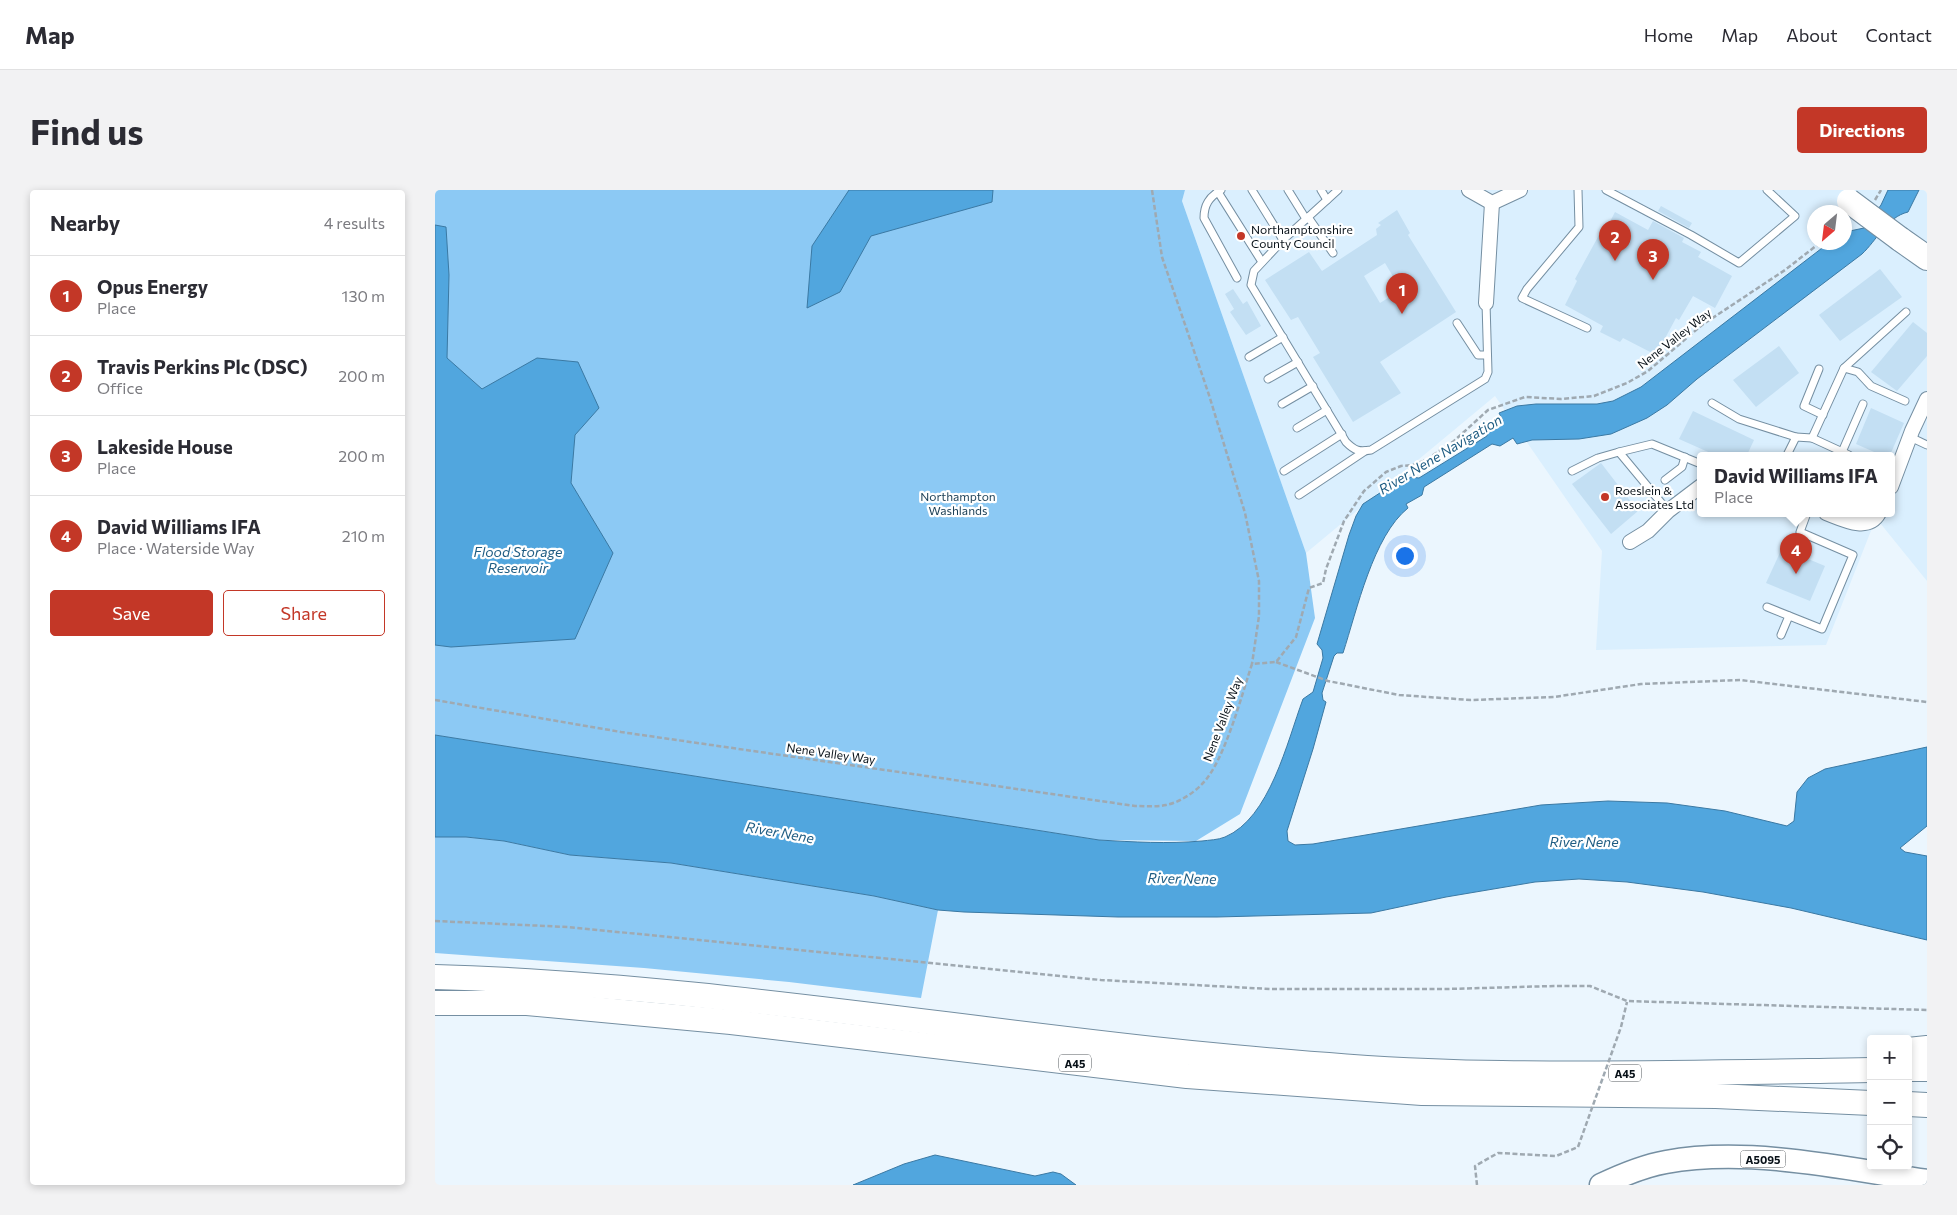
<!DOCTYPE html>
<meta charset="utf-8">
<style>
body{margin:0;font-family:Commissioner,sans-serif;background:#f2f2f3;color:#2b2b33}
.controls{position:absolute;right:15px;bottom:15px;display:grid;overflow:hidden;border-radius:5px;box-shadow:0 2px 8px #0003}
.controls button{width:45px;height:45px;display:grid;place-items:center;padding:0;border:0;border-bottom:1px solid #e1e1e2;background:#fff;color:#2b2b33;font:25px sans-serif}
.compass{position:absolute;left:1372px;top:15px;width:45px;height:45px;border-radius:50%;background:#fff;box-shadow:0 2px 8px #0003;rotate:208deg}
.you{position:absolute;left:969px;top:365px;width:18px;height:18px;margin:-12px;border:4px solid #fff;border-radius:50%;background:#1a73e8;box-shadow:0 0 0 8px #1a73e833}
.badge{display:grid;place-items:center;width:32px;height:32px;border-radius:50%;background:#c33727;color:#fff;font-size:16px;font-weight:700}
.pin{position:absolute;translate:-50% -41px;filter:drop-shadow(0 1px 2px #0008)}
.pin::after{content:'';position:absolute;top:26px;width:18px;height:15px;background:inherit;clip-path:polygon(0 0,100% 0,50% 100%)}
.popup{position:absolute;left:1262px;top:262px;width:198px;height:65px;box-sizing:border-box;display:grid;place-content:center;border-radius:5px;background:#fff;filter:drop-shadow(0 1px 4px #0005);font-size:16px;white-space:nowrap;color:#7c7c81}
.popup b{font-size:19px;color:#2b2b33}
.popup::after{content:'';position:absolute;left:50%;top:100%;margin-left:-10px;border:10px solid transparent;border-top-color:#fff}
.list{margin:0;padding:0;list-style:none}
h2{display:flex;justify-content:space-between;align-items:center;height:65px;margin:0;padding:0 20px;font-size:21px}
h2 small{font-size:16px;font-weight:400;color:#7c7c81}
.list li{display:grid;grid-template-columns:32px 1fr auto;gap:15px;align-items:center;box-sizing:border-box;height:80px;padding:0 20px;border-top:1px solid #e1e1e2}
.list b{display:block;font-size:19px;white-space:nowrap}
.list p{margin:0;font-size:16px;white-space:nowrap;color:#7c7c81}
.list em{font-size:16px;font-style:normal;color:#7c7c81}
.actions{display:flex;gap:10px;padding:15px 20px}
.actions a{flex:1;padding:11px 0;border:1px solid #c33727;border-radius:5px;text-align:center;font-size:18px;color:#c33727}
.actions .main{background:#c33727;color:#fff}
.icon{flex:none;width:28px;height:28px;fill:none;stroke:currentColor;stroke-width:2;stroke-linecap:round;stroke-linejoin:round}
.map{position:relative;flex:none;width:1492px;height:995px;overflow:hidden;border-radius:5px}
header{display:flex;align-items:center;gap:30px;box-sizing:border-box;height:70px;padding:0 25px;background:#fff;border-bottom:1px solid #e1e1e2}
header strong{font-size:24px}
nav{display:flex;gap:28px;margin-inline-start:auto;font-size:18px}
.intro{display:flex;align-items:center;justify-content:space-between;box-sizing:border-box;height:120px;padding:0 30px}
h1{margin:0;font-size:35px}
.button{padding:12px 22px;border-radius:5px;background:#c33727;color:#fff;font-size:18px;font-weight:700}
main{display:flex;gap:30px;padding:0 30px}
aside{flex:1;background:#fff;border-radius:5px;box-shadow:0 2px 8px #0003}
.map>svg:first-child{display:block}
</style>
<header>
<strong>Map</strong>
<nav><a>Home</a><a>Map</a><a>About</a><a>Contact</a></nav>
</header>
<div class="intro"><h1>Find us</h1><a class="button">Directions</a></div>
<main>
<aside>
<h2>Nearby<small>4 results</small></h2>
<ul class="list">
<li><span class="badge">1</span><div><b>Opus Energy</b><p>Place</p></div><em>130 m</em></li>
<li><span class="badge">2</span><div><b>Travis Perkins Plc (DSC)</b><p>Office</p></div><em>200 m</em></li>
<li><span class="badge">3</span><div><b>Lakeside House</b><p>Place</p></div><em>200 m</em></li>
<li><span class="badge">4</span><div><b>David Williams IFA</b><p>Place · Waterside Way</p></div><em>210 m</em></li>
</ul>
<div class="actions"><a class="main">Save</a><a>Share</a></div>
</aside>
<div class="map">
<svg width="1492" height="995" viewBox="0 0 1492 995">
<rect width="100%" height="100%" fill="#ebf6fe"/>
<path fill="#daeffe" fill-rule="evenodd" d="M750,0h742v391l-51,-63 -50,127 -230,5 6,-99 -107,-155 -189,157 -124,-352zM1380,22h30v30h-30zM1266,265h190v58h-190z"/>
<g fill="#8cc9f4">
<path d="M0,0h750l-3,11 124,352 9,65 -75,196 -44,27 -97,-1 -664,-105z"/>
<path d="M0,647h31l38,4 66,14 101,8 203,33 64,14 -17,88 -132,-16 -145,-14 -209,-15z"/>
</g>
<g fill="#51a6de" stroke="#3b79a3">
<path d="M414,0h144l-1,12 -121,34 -31,56 -33,16 5,-62z"/>
<path d="M1453,0h31l-11,22c-21,5 -31,28 -46,42l-165,125 -30,26 -20,13 -36,16 -32,5 -47,1 -15,4 -4,-6 -13,8 -8,-2 -68,43 -2,8 -16,9 2,4c-35,28 -51,102 -65,145h-6l-3,3 -12,37 1,7 3,2 -13,47 -26,82 1,10 7,4 18,-1 228,-39 67,-4 59,2 58,8 62,15 7,-5 3,-29 11,-14 17,-9 102,-22v79l-27,22 5,4 22,4v84l-136,-32 -88,-16 -76,-10 -48,-3 -44,3 -89,15 -75,16 -154,4h-99l-154,-5 -26,-2 -64,-14 -203,-33 -101,-8 -66,-14 -38,-4h-31v-102l664,105c35,2 68,4 103,1 7,-1 16,-1 23,-4 45,-19 62,-95 78,-138l10,-7 10,-34 -1,-8 -5,-6 32,-109 7,-19 7,-12 29,-19 3,3 16,-11 8,1 68,-42 2,-8 14,-7 -4,-8 18,-7 19,-2h61l16,-3 28,-14 185,-142 4,-2 15,-1v-10l19,-4 17,-23z"/>
<path d="M0,35l11,2 3,48 -2,83 35,31 55,-31 41,4 21,46 -24,27 -4,48 42,70 -38,86 -124,8 -16,-2z"/>
<path d="M500,965l100,21 18,-4 8,2 15,11h-223l51,-21z"/>
</g>
<g fill="#c3dff3" fill-rule="evenodd">
<path d="M1226,16l31,17 -3,5 -31,-17z"/>
<path d="M962,20l13,23 -2,2 48,77 -76,50 21,31 -48,29 -40,-65 7,-4 -22,-36 -7,3 -26,-40 44,-28 13,19 55,-36 -1,-6 5,-4 -3,-2zM950,73l16,27 -21,13 -16,-27z"/>
<path d="M1180,22l33,18 5,-9 31,17 -2,4 19,10 -3,5 34,19 -17,32 -22,-12 -14,24 -3,-2 -20,37 -33,-17 -3,4 -20,-10 3,-6 -38,-21 12,-24 -2,-2 24,-44 3,2z"/>
<path d="M1445,79l22,28 -62,44 -21,-26z"/>
<path d="M798,99l10,15 4,-3 14,25 -15,9 -16,-23 4,-3 -9,-15z"/>
<path d="M1478,132l14,11v23l-30,35 -26,-19z"/>
<path d="M1344,156l20,27 -43,34 -23,-27z"/>
<path d="M1436,218l33,15 -14,32h-9l-25,-11z"/>
<path d="M1258,221l61,29 -7,15h-32l-36,-16z"/>
<path d="M1166,273l37,48 -27,23 -39,-50z"/>
<path d="M1347,358l43,18 -15,35 -44,-18z"/>
</g>
<g fill="none" stroke-linecap="round" stroke-linejoin="round">
<defs>
<g id="service">
<path d="M786,0c-12,7 -17,15 -17,28l33,60"/>
<path d="M817,0l31,50"/>
<path d="M853,0l18,29"/>
<path d="M886,0l6,10"/>
<path d="M903,0l-55,50 -29,31 -3,14 95,157c9,9 13,10 25,8l114,-71 3,-7 -2,-69"/>
<path d="M1143,0l1,37 -52,62 -5,9 65,30"/>
<path d="M1171,0l85,45 48,28 56,-47 -28,-26"/>
<path d="M783,2l44,70"/>
<path d="M873,27l25,36"/>
<path d="M1022,133l21,32h9"/>
<path d="M814,167l34,-20"/>
<path d="M1409,178l62,-56"/>
<path d="M1384,179l-15,37 19,9"/>
<path d="M833,189l30,-17"/>
<path d="M1277,213l27,16 57,18"/>
<path d="M847,214l31,-18"/>
<path d="M862,238l30,-18"/>
<path d="M1475,247l17,8"/>
<path d="M1184,262l33,-8 49,20"/>
<path d="M1407,262l21,-48"/>
<path d="M1352,265l9,-18 16,1"/>
<path d="M1414,265l-37,-17 32,-70 14,4 13,14 34,15"/>
<path d="M849,281l58,-37"/>
<path d="M1137,281l26,-13 21,-6 49,59"/>
<path d="M1230,290l17,-13 3,-10"/>
<path d="M864,305l66,-44"/>
<path d="M1332,417l55,22 31,-74 -53,-23 7,-19"/>
<path d="M1346,445l8,-19"/>
</g>
<g id="minor">
<path d="M1034,0l23,13 28,-13"/>
<path d="M1051,113l6,-100"/>
<path d="M1456,297l21,-56 15,-32"/>
<path d="M1391,323c16,6 42,20 53,0"/>
<path d="M1195,352l18,-11 20,-20 33,-25"/>
</g>
<path id="primary" d="M1166,995c21,-10 42,-19 65,-23 81,-15 179,6 261,19"/>
<g id="trunk">
<path d="M1465,49l27,19"/>
<path d="M0,787c253,7 504,50 756,76 103,10 207,19 311,20 123,2 246,-1 369,-3"/>
<path d="M0,813h92l204,19 456,54 235,17 294,3 155,7"/>
<path d="M1473,860l19,-2"/>
<path d="M1473,879h19"/>
<path d="M1473,914l19,1"/>
</g>
</defs>
<use href="#service" stroke="#758fa2" stroke-width="9"/>
<use href="#minor" stroke="#758fa2" stroke-width="16"/>
<use href="#primary" stroke="#758fa2" stroke-width="25"/>
<use href="#trunk" stroke="#758fa2" stroke-width="26"/>
<g stroke="#9fa9b1" stroke-width="2.5" stroke-dasharray="5 2.5" stroke-linecap="butt">
<path d="M717,0l10,67 47,138 36,118 14,68v35l-7,48"/>
<path d="M1440,10l6,-10"/>
<path d="M841,472l52,19 71,14 72,5 83,-3 87,-13 99,-4 187,22"/>
<path d="M0,510l186,32 514,74c10,0 21,1 31,-1 12,-2 28,-12 36,-21 22,-21 40,-90 50,-120l24,-2 20,-25 13,-49 14,-5 3,-14 18,-48 20,-30 22,-19 15,-6 12,-1 13,-5 28,-19 34,-31 37,-13 36,2 33,-3 33,-13 21,-12 54,-46 83,-55 36,-28"/>
<path d="M0,731l133,6 533,53 169,9h177l107,-3h36l37,15 300,9"/>
<path d="M1186,837l6,-25"/>
<path d="M1042,995l-2,-19 23,-13 58,3 22,-9"/>
</g>
<use href="#service" stroke="#fff" stroke-width="7"/>
<use href="#minor" stroke="#fff" stroke-width="14"/>
<use href="#primary" stroke="#fff" stroke-width="22"/>
<use href="#trunk" stroke="#fff" stroke-width="24"/>
<defs>
<path id="trunk-bridge" d="M1414,11l51,38"/>
</defs>
<use href="#trunk-bridge" stroke="#758fa2" stroke-width="26" stroke-linecap="butt"/>
<path stroke="#9fa9b1" stroke-width="2.5" stroke-dasharray="5 2.5" stroke-linecap="butt" d="M1143,957l43,-120"/>
<use href="#trunk-bridge" stroke="#fff" stroke-width="24"/>
</g>
<g fill="#c33727" stroke="#fff" stroke-width="2">
<circle cx="806" cy="46" r="5"/>
<circle cx="1170" cy="307" r="5"/>
</g>
<g text-anchor="middle" dominant-baseline="central" stroke-width="4.5" stroke-linejoin="round" paint-order="stroke">
<g fill="#fff" stroke="#52585d" stroke-width="1">
<rect x="624" y="864.5" width="32" height="17" rx="4"/>
<rect x="1174" y="874.5" width="32" height="17" rx="4"/>
<rect x="1305.5" y="960.5" width="45" height="17" rx="4"/>
</g>
<g font-size="11" font-weight="bold" fill="#081118">
<text x="640" y="873">A45</text>
<text x="1190" y="883">A45</text>
<text x="1328" y="969">A5095</text>
</g>
<g font-size="12" fill="#081118" stroke="#fff" text-anchor="start">
<text x="816" y="39">Northamptonshire<tspan x="816" dy="14">County Council</tspan></text>
<text x="1180" y="300">Roeslein &amp;<tspan x="1180" dy="14">Associates Ltd</tspan></text>
</g>
<g font-size="12" fill="#081118" stroke="#fff">
<text transform="translate(1239 148) rotate(-38)">Nene Valley Way</text>
<text transform="translate(787 529) rotate(-69)">Nene Valley Way</text>
<text transform="translate(396 563) rotate(8)">Nene Valley Way</text>
</g>
<g font-size="12" fill="#193d54" stroke="#fff">
<text x="523" y="306">Northampton<tspan x="523" dy="14">Washlands</tspan></text>
</g>
<g font-size="14" font-style="italic" fill="#1f5d83" stroke="#fff">
<text transform="translate(1005 264) rotate(-31)">River Nene Navigation</text>
<text x="83" y="361">Flood Storage<tspan x="83" dy="16">Reservoir</tspan></text>
<text transform="translate(345 642) rotate(10)">River Nene</text>
<text x="1149" y="651">River Nene</text>
<text transform="translate(747 688) rotate(1)">River Nene</text>
</g>
</g>
</svg>
<div class="controls">
<button>+</button>
<button>−</button>
<button><svg class="icon" aria-label="locate" viewBox="0 0 24 24"><circle cx="12" cy="12" r="6"/><path d="M12 2v4M12 18v4M2 12h4M18 12h4"/></svg></button>
</div>
<svg class="compass" viewBox="-18 -18 36 36"><path d="M0-13l5 13h-10z" fill="#e53935"/><path d="M0 13l5-13h-10z" fill="#7c7c81"/></svg>
<div class="you"></div>
<div class="pin badge" style="left:967px;top:124px">1</div>
<div class="pin badge" style="left:1180px;top:71px">2</div>
<div class="pin badge" style="left:1218px;top:90px">3</div>
<div class="pin badge" style="left:1361px;top:384px">4</div>
<div class="popup"><b>David Williams IFA</b>Place</div>
</div>
</main>
